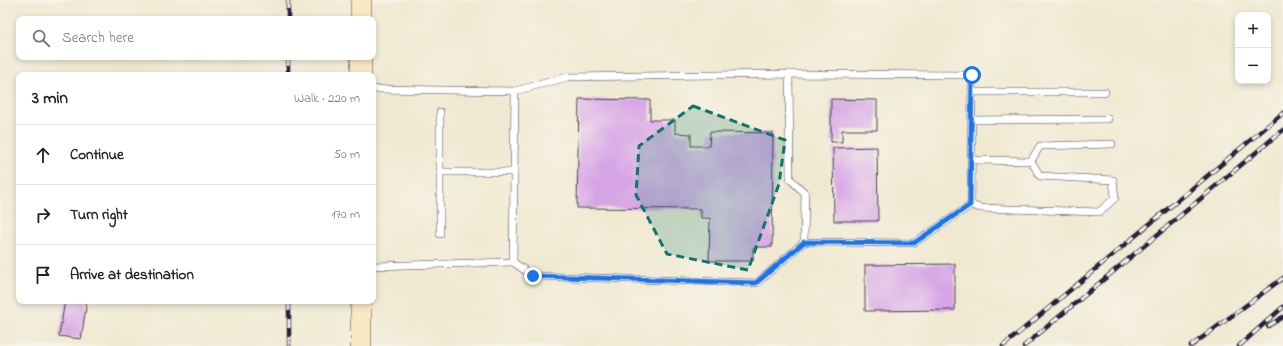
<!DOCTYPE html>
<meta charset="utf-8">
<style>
body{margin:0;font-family:"Indie Flower",sans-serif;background:#f6f6f6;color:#222}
.controls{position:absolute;right:12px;top:12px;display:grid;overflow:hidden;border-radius:8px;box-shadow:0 2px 6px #0003}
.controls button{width:36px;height:36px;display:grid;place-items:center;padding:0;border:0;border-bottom:1px solid #e0e0e0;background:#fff;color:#222;font:20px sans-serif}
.stop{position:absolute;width:12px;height:12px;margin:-9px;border:3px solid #1a73e8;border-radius:50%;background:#fff}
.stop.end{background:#1a73e8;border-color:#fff;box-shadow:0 1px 4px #0008}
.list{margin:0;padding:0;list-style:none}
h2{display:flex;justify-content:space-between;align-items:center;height:52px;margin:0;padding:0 16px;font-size:17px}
h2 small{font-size:13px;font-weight:400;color:#767676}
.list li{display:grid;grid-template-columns:26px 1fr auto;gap:12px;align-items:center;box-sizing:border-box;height:60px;padding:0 16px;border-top:1px solid #e0e0e0}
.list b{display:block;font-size:15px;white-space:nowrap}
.list em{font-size:13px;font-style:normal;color:#767676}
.icon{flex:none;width:22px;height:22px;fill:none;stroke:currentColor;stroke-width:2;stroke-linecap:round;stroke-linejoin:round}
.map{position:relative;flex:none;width:1283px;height:346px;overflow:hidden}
.search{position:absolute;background:#fff;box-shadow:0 2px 6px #0003;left:16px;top:16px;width:360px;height:44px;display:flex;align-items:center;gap:10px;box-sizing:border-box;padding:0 14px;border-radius:8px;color:#767676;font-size:15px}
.panel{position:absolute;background:#fff;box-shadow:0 2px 6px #0003;left:16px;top:72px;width:360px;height:232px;border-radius:8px}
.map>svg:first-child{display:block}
</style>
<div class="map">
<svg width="1283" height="346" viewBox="0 0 1283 346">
<rect width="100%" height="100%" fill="#f7f3e8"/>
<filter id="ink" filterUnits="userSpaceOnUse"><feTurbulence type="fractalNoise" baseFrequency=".025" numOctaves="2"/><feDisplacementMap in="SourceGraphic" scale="8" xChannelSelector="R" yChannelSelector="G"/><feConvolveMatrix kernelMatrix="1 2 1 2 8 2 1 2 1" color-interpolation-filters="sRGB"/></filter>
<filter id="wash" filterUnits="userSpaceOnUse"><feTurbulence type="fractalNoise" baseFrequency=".012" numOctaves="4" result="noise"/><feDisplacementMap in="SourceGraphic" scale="16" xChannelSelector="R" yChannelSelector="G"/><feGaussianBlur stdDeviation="0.9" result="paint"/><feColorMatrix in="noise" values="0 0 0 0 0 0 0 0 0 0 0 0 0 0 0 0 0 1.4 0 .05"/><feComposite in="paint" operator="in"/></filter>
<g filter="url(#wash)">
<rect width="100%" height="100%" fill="#f0e9d1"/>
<g id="blocks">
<g fill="#d7a5e6">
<path d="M579,99l71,1v20h25v13l16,1v12h18l1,-14 63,1 -1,114h-19v14h-44l1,-43h-9v-9l-124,-1z"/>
<path d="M831,99l46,1v30h-35v12h-11z"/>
<path d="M877,147l1,74h-44l-1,-73z"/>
<path d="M955,264v46l-90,1v-46z"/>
<path d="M65,301h22l-6,38 -22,-3z"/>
</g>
</g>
</g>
<g filter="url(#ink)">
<use href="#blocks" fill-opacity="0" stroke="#414052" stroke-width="1"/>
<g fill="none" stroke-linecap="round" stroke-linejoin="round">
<defs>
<g id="service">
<path d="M373,89l142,2 -2,171 -140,4"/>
<path d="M515,91l53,-14 221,-3 183,1 -1,130 -57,38 -110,-1 1,-49 -15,-14 -1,-105"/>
<path d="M972,92h133"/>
<path d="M972,120l136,-1"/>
<path d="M1031,161l9,-15 72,-2"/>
<path d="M440,172h74"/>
<path d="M971,205l9,3 119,4 16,-14 -2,-18 -73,-4 -9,-15 -60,-1"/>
<path d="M440,234v-122"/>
<path d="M513,262l20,14 224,7 47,-41"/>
</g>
<g id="secondary">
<path d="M361,0v19"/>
<path d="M361,57v18"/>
<path d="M361,301v45"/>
</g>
</defs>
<use href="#service" stroke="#414052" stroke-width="8"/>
<use href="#secondary" stroke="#414052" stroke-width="22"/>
<use href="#service" stroke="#fff" stroke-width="7"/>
<use href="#secondary" stroke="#fae7c3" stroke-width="21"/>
<defs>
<g id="rail">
<path d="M288,0v19"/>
<path d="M288,57v18"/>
<path d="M289,301v45"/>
<path d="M1268,326l15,-9"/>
<path d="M1003,346l280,-233"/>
<path d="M1024,346l259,-216"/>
<path d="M1191,346l92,-68"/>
<path d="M1239,346l44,-39"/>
</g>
</defs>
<use href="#rail" stroke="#22223b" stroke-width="4.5"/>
<use href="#rail" stroke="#f7f3e8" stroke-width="3" stroke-dasharray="9" stroke-linecap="butt"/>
</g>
</g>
<g fill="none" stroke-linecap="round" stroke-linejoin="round" filter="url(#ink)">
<path stroke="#1a73e8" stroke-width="5" d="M533,276l223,7 48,-41 110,1 56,-38 2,-130"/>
</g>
<path fill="#0f766e" fill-opacity="0.2" stroke="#0f766e" stroke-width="3" stroke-dasharray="8 5" stroke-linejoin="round" d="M693,106l92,34 -6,44 -31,86 -81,-16 -31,-59 3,-49z"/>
</svg>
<div class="controls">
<button>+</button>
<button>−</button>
</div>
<div class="stop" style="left:972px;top:75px"></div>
<div class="stop end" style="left:533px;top:276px"></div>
<div class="search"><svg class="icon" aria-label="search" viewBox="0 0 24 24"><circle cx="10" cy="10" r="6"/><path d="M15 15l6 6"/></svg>Search here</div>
<section class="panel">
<h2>3 min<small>Walk · 220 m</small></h2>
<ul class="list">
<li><svg class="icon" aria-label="ahead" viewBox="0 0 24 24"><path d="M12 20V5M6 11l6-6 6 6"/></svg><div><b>Continue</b></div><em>50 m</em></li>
<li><svg class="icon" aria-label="right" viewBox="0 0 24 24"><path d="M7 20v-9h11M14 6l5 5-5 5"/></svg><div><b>Turn right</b></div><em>170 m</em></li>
<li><svg class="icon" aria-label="arrive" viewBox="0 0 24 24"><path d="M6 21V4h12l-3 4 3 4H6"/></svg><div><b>Arrive at destination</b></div></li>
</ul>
</section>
</div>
